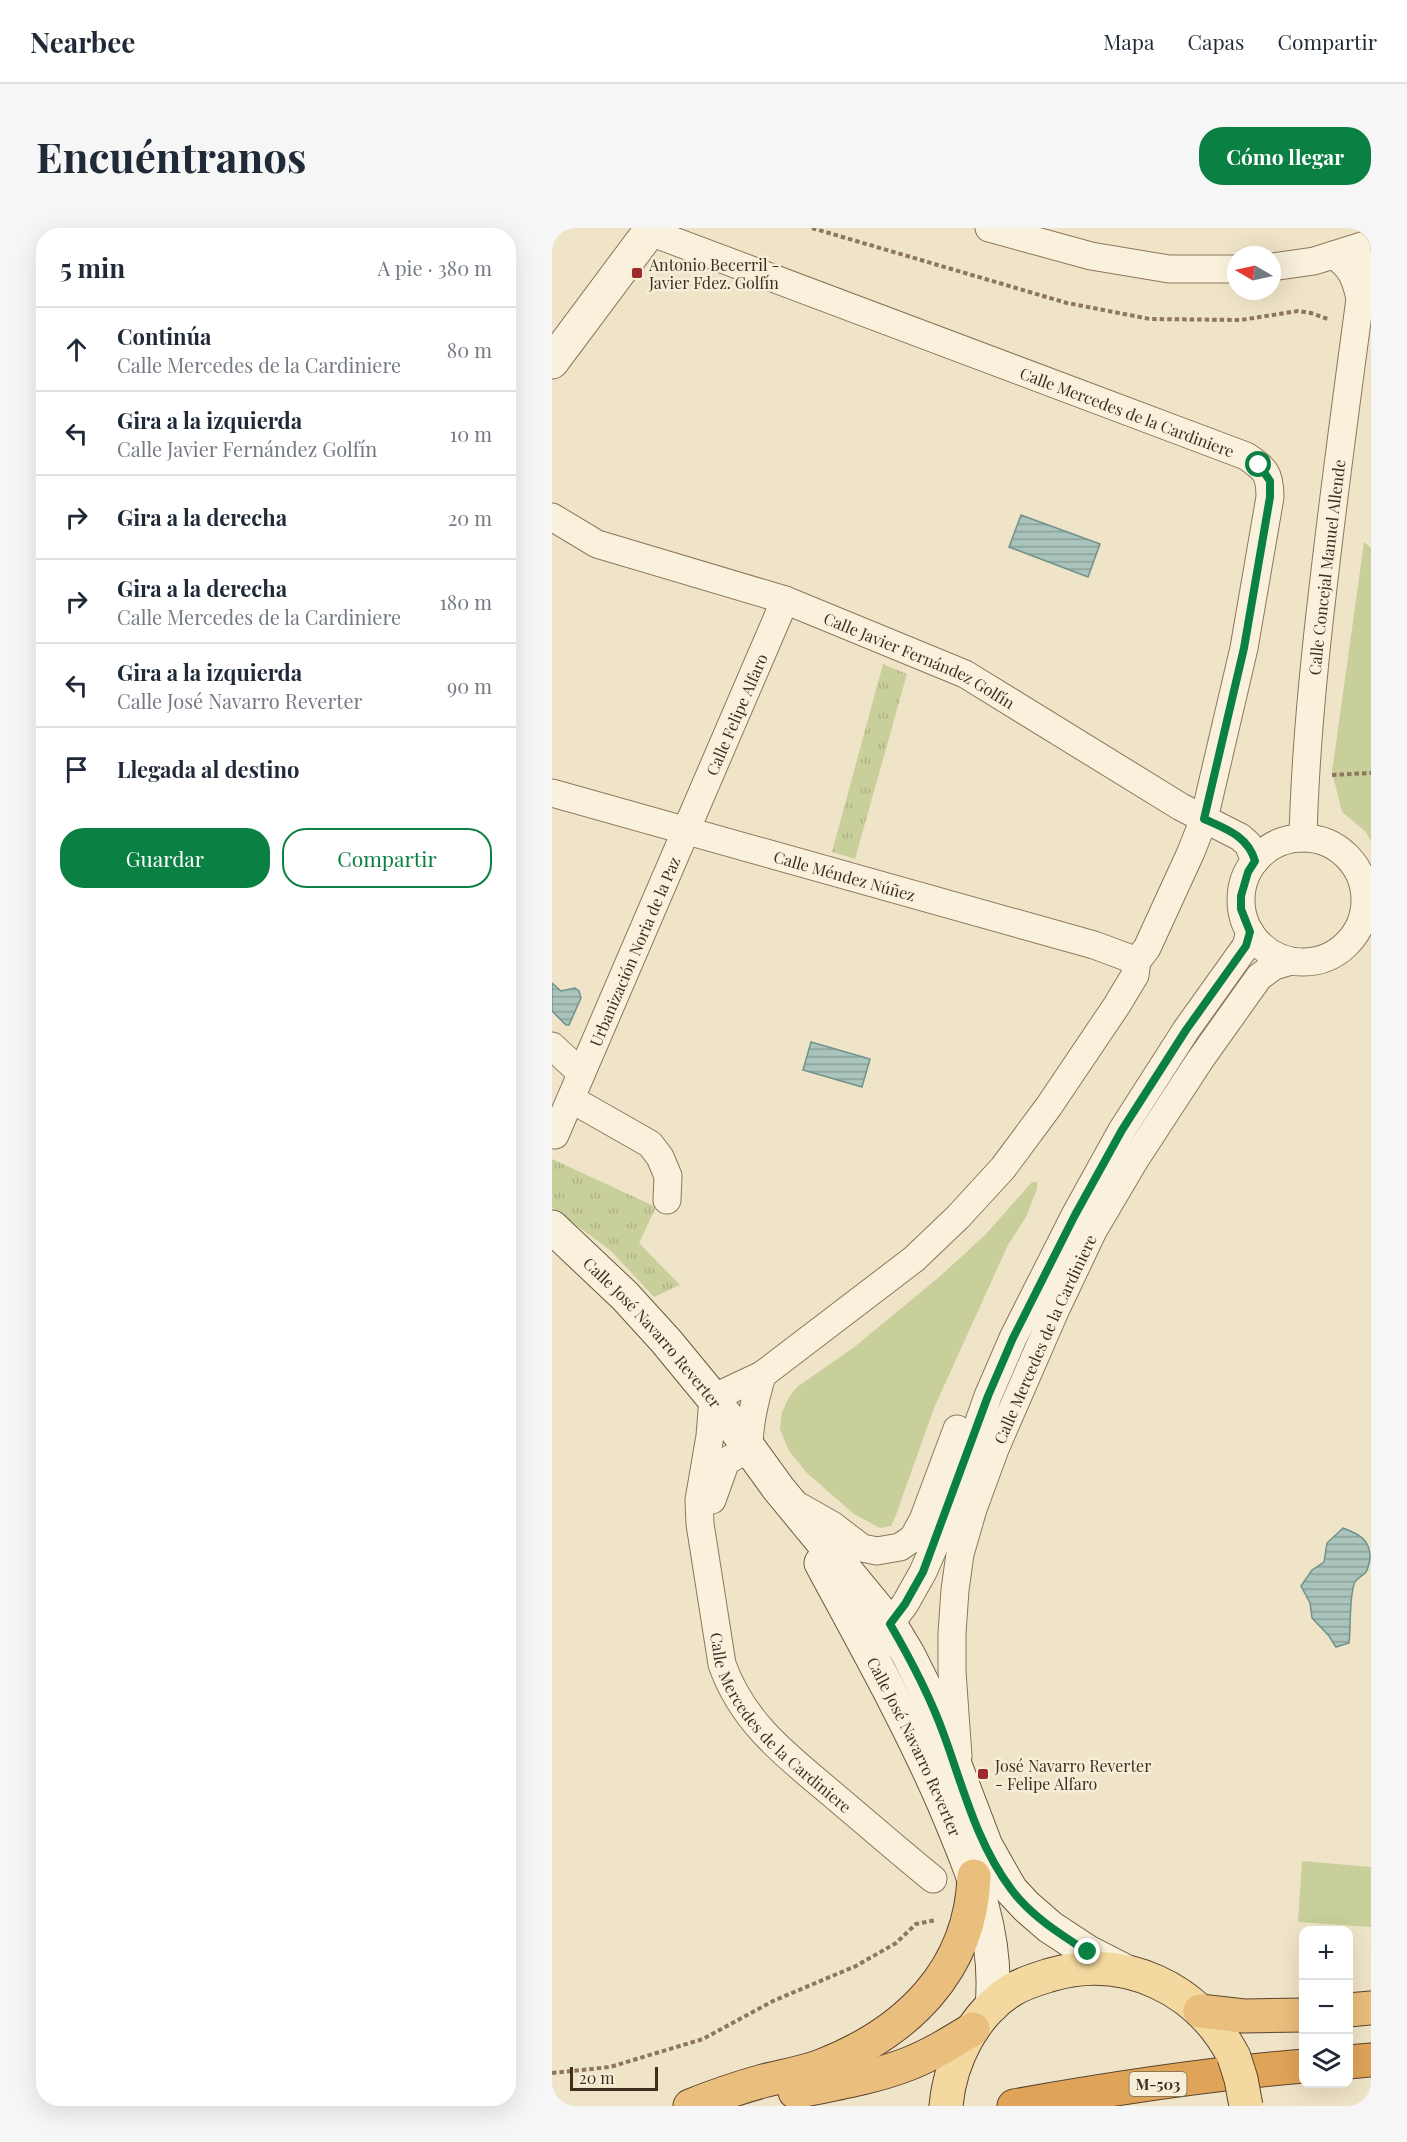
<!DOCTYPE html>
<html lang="es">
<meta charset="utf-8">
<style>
body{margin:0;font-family:"Playfair Display",serif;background:#f6f6f7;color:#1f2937}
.controls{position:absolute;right:18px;bottom:18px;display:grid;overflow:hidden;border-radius:12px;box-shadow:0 6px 24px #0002}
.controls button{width:54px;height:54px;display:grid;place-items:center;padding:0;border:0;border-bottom:2px solid #e0e1e3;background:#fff;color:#1f2937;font:30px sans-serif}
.compass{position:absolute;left:675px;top:18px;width:54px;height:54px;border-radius:50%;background:#fff;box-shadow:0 6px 24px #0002;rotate:279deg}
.scale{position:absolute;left:18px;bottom:15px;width:88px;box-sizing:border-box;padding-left:6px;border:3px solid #3d2e20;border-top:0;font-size:16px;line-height:21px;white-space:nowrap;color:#3d2e20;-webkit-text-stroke:4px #f7eed8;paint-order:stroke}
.stop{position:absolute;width:18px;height:18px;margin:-14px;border:4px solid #0b8043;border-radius:50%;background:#fff}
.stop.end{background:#0b8043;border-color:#fff;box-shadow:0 2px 6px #0008}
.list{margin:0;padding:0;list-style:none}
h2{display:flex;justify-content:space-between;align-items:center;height:78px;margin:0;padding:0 24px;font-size:26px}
h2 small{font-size:20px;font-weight:400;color:#747a83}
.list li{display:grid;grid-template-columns:39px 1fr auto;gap:18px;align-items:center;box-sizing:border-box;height:84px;padding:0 24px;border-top:2px solid #e0e1e3}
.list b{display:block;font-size:22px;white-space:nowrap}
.list p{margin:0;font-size:20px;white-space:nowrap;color:#747a83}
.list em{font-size:20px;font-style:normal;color:#747a83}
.actions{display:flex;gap:12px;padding:18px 24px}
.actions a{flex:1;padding:14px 0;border:2px solid #0b8043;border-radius:24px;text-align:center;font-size:21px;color:#0b8043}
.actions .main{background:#0b8043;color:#fff}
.icon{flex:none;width:33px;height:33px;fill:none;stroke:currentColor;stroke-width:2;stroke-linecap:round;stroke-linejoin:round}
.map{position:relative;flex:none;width:819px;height:1878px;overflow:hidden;border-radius:24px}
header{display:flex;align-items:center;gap:36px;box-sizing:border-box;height:84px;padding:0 30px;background:#fff;border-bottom:2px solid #e0e1e3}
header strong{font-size:28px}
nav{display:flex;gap:33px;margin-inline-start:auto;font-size:21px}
.intro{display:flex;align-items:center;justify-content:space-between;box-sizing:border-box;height:144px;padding:0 36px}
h1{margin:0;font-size:42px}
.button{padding:15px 27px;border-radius:24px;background:#0b8043;color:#fff;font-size:21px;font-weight:700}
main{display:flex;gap:36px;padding:0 36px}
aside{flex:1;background:#fff;border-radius:24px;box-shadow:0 6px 24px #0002}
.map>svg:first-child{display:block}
</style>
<header>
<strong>Nearbee</strong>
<nav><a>Mapa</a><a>Capas</a><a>Compartir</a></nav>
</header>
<div class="intro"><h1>Encuéntranos</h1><a class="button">Cómo llegar</a></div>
<main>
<aside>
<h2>5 min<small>A pie · 380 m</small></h2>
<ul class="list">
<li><svg class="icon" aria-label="ahead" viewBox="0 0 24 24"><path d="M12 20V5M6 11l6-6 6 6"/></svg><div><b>Continúa</b><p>Calle Mercedes de la Cardiniere</p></div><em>80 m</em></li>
<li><svg class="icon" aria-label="left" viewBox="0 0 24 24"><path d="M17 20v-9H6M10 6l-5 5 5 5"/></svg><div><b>Gira a la izquierda</b><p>Calle Javier Fernández Golfín</p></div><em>10 m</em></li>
<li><svg class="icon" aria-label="right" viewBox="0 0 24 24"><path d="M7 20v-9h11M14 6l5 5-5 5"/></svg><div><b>Gira a la derecha</b></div><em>20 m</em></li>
<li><svg class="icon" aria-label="right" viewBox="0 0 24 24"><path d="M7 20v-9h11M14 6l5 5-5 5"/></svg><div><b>Gira a la derecha</b><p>Calle Mercedes de la Cardiniere</p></div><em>180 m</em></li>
<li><svg class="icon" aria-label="left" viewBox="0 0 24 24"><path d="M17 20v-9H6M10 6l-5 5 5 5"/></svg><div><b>Gira a la izquierda</b><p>Calle José Navarro Reverter</p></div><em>90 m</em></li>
<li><svg class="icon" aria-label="arrive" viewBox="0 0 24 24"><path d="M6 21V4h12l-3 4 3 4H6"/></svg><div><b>Llegada al destino</b></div></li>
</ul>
<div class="actions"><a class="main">Guardar</a><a>Compartir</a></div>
</aside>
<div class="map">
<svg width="819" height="1878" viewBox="0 0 819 1878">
<defs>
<pattern id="grass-tufts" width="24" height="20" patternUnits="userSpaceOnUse" patternTransform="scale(1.5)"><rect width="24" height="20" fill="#c9cf9b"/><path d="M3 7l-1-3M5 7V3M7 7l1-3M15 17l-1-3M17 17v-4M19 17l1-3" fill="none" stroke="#aeb285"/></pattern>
<pattern id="water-rules" width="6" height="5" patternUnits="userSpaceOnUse" patternTransform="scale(1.5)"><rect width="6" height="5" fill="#a9c4bc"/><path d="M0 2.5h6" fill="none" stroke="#8ba098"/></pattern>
</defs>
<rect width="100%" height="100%" fill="#f0e4c8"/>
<g fill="url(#grass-tufts)">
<path d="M331,436l24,10 -52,185 -23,-7z"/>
<path d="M0,931l104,48 -17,36 41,42 -26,12 -43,-46 -59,-44z"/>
</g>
<g fill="#c9cf9b">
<path d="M812,314l7,6v294l-5,-10 -24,-20 -10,-40z"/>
<path d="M480,954h5v7l-11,28 -18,28 -74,163 -38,107 -5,11 -11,2 -26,-14 -47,-41 -18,-22 -9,-22 2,-17 7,-15 8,-10 56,-39 85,-70 47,-43z"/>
<path d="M750,1633l69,6v60l-73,-5z"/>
</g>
<g fill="url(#water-rules)" stroke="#6f938a" stroke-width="1.5">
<path d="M469,287l79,29 -12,33 -79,-30z"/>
<path d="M0,755l9,8 14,-3 4,3 2,7 -12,27h-3l-14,-14z"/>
<path d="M259,814l59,17 -8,28 -59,-17z"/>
<path d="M791,1300c16,6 28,12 27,31 -1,5 -2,10 -4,13 -3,4 -9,6 -11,10 -6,11 -4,46 -6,61l-13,4 -7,-11 -17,-18 -2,-15 -9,-17 11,-16 12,-8 3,-19z"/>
</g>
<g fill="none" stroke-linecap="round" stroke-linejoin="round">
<defs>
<g id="minor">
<path d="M437,0l102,28 78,13h67"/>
<path id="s1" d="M98,4l596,224c19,13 24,17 24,41l-26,151 -40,171 -13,33 -44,96 -10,13 -2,14 -18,30 -68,101 -46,62 -45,49 -44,42 -152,116 -49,23 -3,38 -11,64 1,24 22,140c21,61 69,95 116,135 32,27 63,54 95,80"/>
<path d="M781,27c18,11 23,24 27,44l11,-30"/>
<path d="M720,39l42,-6 57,-18"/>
<path id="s2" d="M0,289l45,27 188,56 180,74 216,133 59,30 8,7 7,17"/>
<path id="s3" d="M0,565l542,152 43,16"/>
<path id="s4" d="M751,610c2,-84 10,-166 20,-250 11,-96 24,-193 37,-289"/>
<circle cx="751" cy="672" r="62"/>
<path d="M0,818l29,27"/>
<path d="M19,871l79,45 10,13 8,19 -1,24"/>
<path id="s5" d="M3,907l230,-535"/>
<path d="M160,1272l14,-39 23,-12c0,-26 6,-49 13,-74"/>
<path d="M243,1276l37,21 30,23 15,3 23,-4 13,-9 10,-18 34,-91"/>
<path d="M334,1415l4,-19 15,-20 18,-32 14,-32 51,-144 25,-58 62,-123 47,-85 64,-100 60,-84 4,-14"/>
<path id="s6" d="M406,1528l-6,-84v-39l3,-43 5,-36 13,-45 22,-60 60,-138 38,-80 43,-73 64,-98 59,-83 15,-11 17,-5"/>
</g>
<path id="tertiary" d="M0,134l100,-134"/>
<g id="secondary">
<path id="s7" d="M0,999l73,69 41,45 47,57 65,90 112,136 18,30 20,40 58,152 25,44 16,17 23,20 38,25 37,19"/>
<path id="s8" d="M269,1335c43,80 87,158 123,241 28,67 55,128 48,202"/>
</g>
<path id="primary" d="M394,1878c4,-44 27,-92 66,-116 11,-7 25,-11 38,-15 74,-22 149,13 184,82"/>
<g id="trunk">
<path d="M796,1782l23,-2"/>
<path d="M648,1783l44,5 60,-1"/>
<path d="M243,1864c38,-8 77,-14 113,-28 23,-9 44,-22 65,-35"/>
<path d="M138,1878c24,-10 48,-18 73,-25 19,-5 40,-8 58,-15 85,-33 150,-95 153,-190"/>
</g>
<g id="motorway">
<path d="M796,1834l23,-2"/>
<path d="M462,1878c95,-17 193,-32 290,-40"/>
</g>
</defs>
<use href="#minor" stroke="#8d765c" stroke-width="29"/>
<use href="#tertiary" stroke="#8d765c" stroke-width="35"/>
<use href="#secondary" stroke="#6f573f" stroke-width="35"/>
<use href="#primary" stroke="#5b4430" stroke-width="35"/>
<use href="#trunk" stroke="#5b4430" stroke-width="35"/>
<use href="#motorway" stroke="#5b4430" stroke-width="35"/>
<g stroke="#8d765c" stroke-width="4" stroke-dasharray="4.5 3" stroke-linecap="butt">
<path d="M260,0l255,75 83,16 91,1 57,-9 13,2 17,6"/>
<path d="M780,547l39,-2"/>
<path d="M0,1845l58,-6 93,-28 70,-38 83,-35 40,-23 20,-19 20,-4"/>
</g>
<use href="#minor" stroke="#faf1dc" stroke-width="27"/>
<use href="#tertiary" stroke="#faf1dc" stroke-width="33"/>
<use href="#secondary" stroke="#faf1dc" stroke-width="33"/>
<use href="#primary" stroke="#f3d9a0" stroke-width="33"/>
<use href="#trunk" stroke="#eabe7c" stroke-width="33"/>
<use href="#motorway" stroke="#e0a458" stroke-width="33"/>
<defs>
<path id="primary-bridge" d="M682,1829l7,22 5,27"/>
</defs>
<use href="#primary-bridge" stroke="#5b4430" stroke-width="35" stroke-linecap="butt"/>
<use href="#primary-bridge" stroke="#f3d9a0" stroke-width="33"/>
</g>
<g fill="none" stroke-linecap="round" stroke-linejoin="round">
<path stroke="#0b8043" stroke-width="8" d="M536,1724c-28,-18 -57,-36 -77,-63 -34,-45 -48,-102 -67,-154 -14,-39 -33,-75 -54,-111l15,-20 18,-32 65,-176 25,-58 62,-123 47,-85 64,-100 60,-84 4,-14 -9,-23v-13l7,-24 7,-11c-7,-25 -29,-32 -51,-42l40,-171 26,-151v-16l-11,-16"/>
</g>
<g fill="#9e2a2b" stroke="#f7eed8" stroke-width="2">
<rect x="79" y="39" width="12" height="12" rx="3"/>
<rect x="425" y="1540" width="12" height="12" rx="3"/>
</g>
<g text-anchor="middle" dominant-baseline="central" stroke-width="5" stroke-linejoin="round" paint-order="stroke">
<rect fill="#f7eed8" stroke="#756857" stroke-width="1.5" x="577.5" y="1844" width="57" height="24" rx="4.5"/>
<g font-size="15" font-weight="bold" fill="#3d2e20">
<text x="606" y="1856">M-503</text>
</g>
<g font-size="16" fill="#3d2e20" stroke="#f7eed8" text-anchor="start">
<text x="97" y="36">Antonio Becerril -<tspan x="97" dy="18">Javier Fdez. Golfín</tspan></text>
<text x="443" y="1537">José Navarro Reverter<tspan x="443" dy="18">- Felipe Alfaro</tspan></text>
</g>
<g font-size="16" fill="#3d2e20" stroke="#f7eed8">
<text stroke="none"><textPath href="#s1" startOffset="510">Calle Mercedes de la Cardiniere</textPath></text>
<text stroke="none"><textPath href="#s4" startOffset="272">Calle Concejal Manuel Allende</textPath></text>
<text stroke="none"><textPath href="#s2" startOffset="396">Calle Javier Fernández Golfín</textPath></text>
<text stroke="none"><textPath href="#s5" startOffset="458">Calle Felipe Alfaro</textPath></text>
<text stroke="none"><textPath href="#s3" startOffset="304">Calle Méndez Núñez</textPath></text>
<text stroke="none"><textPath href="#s5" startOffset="200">Urbanización Noria de la Paz</textPath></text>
<text stroke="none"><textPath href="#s7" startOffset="146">Calle José Navarro Reverter</textPath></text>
<text stroke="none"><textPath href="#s6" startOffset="434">Calle Mercedes de la Cardiniere</textPath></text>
<text stroke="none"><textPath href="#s1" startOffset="2145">Calle Mercedes de la Cardiniere</textPath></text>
<text stroke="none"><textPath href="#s8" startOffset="206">Calle José Navarro Reverter</textPath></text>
</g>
</g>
</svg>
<div class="controls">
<button>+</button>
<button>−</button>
<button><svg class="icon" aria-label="layers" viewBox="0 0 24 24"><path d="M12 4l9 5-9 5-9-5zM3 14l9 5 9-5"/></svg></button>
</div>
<svg class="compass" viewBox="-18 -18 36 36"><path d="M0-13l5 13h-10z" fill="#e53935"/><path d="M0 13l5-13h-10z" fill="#747a83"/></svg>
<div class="scale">20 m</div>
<div class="stop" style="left:707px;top:237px"></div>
<div class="stop end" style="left:536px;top:1724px"></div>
</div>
</main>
